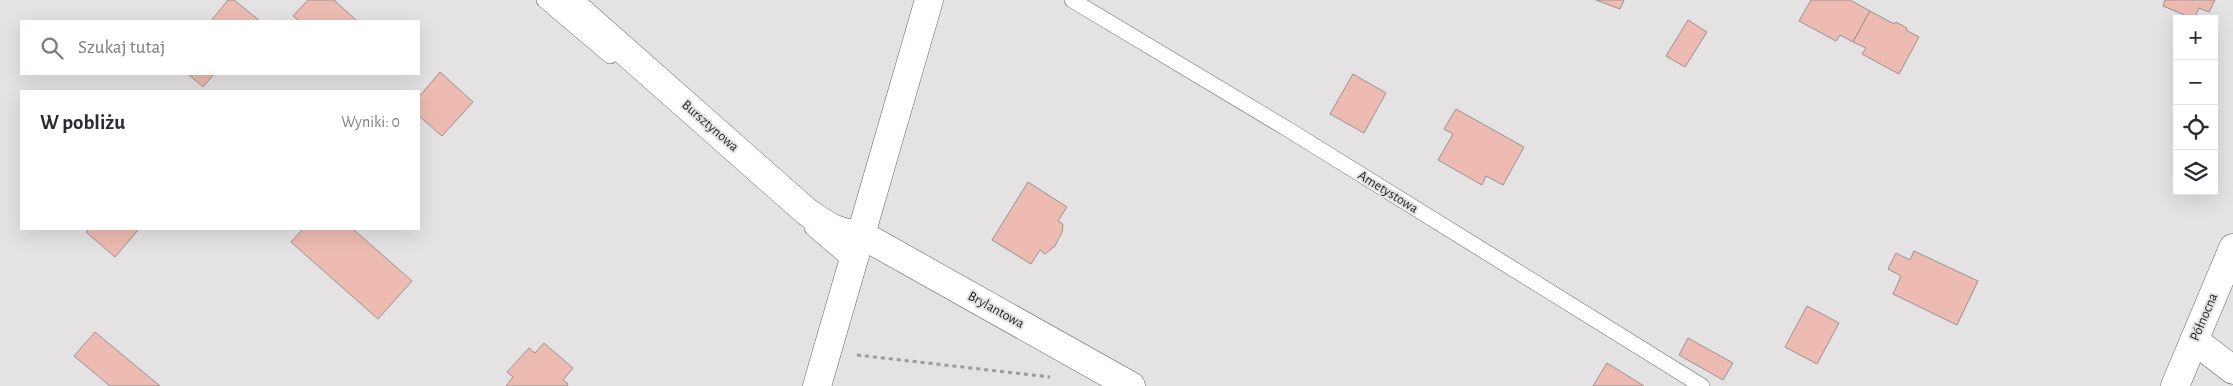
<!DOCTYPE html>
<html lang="pl">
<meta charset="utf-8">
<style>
body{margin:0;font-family:"Alegreya Sans",sans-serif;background:#f7f7f7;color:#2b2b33}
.controls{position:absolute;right:15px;top:15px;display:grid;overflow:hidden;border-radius:0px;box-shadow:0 5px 20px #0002}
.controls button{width:45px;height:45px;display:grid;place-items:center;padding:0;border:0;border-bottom:1px solid #e1e1e2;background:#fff;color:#2b2b33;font:25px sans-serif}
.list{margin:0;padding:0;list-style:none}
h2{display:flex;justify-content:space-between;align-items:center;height:65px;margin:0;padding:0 20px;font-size:21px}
h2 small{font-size:16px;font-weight:400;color:#7c7c81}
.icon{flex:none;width:28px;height:28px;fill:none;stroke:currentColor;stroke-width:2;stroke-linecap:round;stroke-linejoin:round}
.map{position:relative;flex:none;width:2233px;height:386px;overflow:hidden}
.search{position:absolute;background:#fff;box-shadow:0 5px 20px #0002;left:20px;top:20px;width:400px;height:55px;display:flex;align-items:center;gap:12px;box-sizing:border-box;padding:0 18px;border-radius:0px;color:#7c7c81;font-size:19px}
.panel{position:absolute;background:#fff;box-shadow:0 5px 20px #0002;left:20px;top:90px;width:400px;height:140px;border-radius:0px}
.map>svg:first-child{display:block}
</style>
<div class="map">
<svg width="2233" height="386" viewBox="0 0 2233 386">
<rect width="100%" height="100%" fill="#e5e2e3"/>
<g fill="#edbbb1" stroke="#969392">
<path d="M228,0h6l26,21h-49z"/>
<path d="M308,0h26l23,21h-58l-6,-5z"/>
<path d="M1596,0h28l-4,9z"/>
<path d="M1811,0h39l20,11 -17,31 -13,-7 -4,6 -37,-20z"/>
<path d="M2165,0h50l-6,12 -10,-4 -5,11 -31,-13z"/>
<path d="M1870,11l24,13 2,-2 11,6 -1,2 13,7 -20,37 -37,-20 4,-6 -13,-6z"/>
<path d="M1688,20l19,12 -22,35 -19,-11z"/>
<path d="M440,72l33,30 -31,34 -23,-20v-19z"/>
<path d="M188,74h26l-11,13z"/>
<path d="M1353,74l33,19 -22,40 -34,-19z"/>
<path d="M1456,109l68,38 -21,38 -17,-9 -4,9 -44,-25 15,-26 -9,-5z"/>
<path d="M1028,182l39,25 -9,14 5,3 -1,8 -7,14 -10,8 -5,-4 -9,14 -39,-24z"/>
<path d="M89,229h50l-24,28 -29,-25z"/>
<path d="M303,229h50l59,52 -34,38 -87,-77z"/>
<path d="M1914,251l64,30 -21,44 -64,-31 8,-18 -13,-7 8,-16 14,7z"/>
<path d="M1807,306l32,17 -22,41 -32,-17z"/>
<path d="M95,332l65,54h-50l-36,-30z"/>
<path d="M1688,338l45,25 -10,17 -44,-25z"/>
<path d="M544,343l29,25 -10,12 5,4 -1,2h-61l7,-9 -6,-5 22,-24 6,5z"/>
<path d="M1607,363l37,23h-51z"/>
</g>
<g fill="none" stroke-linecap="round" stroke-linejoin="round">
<defs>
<g id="service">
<path d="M544,0l66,56"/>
<path d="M1072,0l217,130 413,256"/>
<path d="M812,228l41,35"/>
</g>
<g id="minor">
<path d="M567,0l240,212c22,15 28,20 55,23l269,151"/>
<path d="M2194,340l39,30"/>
<path d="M2175,386l58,-138"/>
</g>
<path id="tertiary" d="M817,386l112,-386"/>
</defs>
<use href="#service" stroke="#646162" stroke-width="16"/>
<use href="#minor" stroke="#646162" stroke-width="29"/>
<use href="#tertiary" stroke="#646162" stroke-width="29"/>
<path stroke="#9c9a9a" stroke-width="3" stroke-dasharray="4 4" stroke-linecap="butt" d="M857,355l193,22"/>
<use href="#service" stroke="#fff" stroke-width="15"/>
<use href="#minor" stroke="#fff" stroke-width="28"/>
<use href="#tertiary" stroke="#fff" stroke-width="28"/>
</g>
<g text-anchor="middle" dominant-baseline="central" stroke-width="4" stroke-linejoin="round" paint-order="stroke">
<g font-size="14" fill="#201f1f" stroke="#e5e2e3">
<text transform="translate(710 126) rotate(41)">Bursztynowa</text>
<text transform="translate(1388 192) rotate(32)">Ametystowa</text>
<text transform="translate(996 310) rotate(29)">Brylantowa</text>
<text transform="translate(2204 317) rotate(-67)">Północna</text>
</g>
</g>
</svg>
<div class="controls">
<button>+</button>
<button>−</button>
<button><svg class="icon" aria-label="locate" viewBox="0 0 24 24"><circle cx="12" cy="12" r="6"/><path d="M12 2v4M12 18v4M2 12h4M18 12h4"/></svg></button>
<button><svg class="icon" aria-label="layers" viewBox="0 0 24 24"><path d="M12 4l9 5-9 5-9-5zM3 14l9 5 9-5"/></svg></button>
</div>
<div class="search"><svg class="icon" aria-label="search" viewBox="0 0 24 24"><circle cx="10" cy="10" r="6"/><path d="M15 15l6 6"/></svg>Szukaj tutaj</div>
<section class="panel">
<h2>W pobliżu<small>Wyniki: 0</small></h2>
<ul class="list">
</ul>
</section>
</div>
